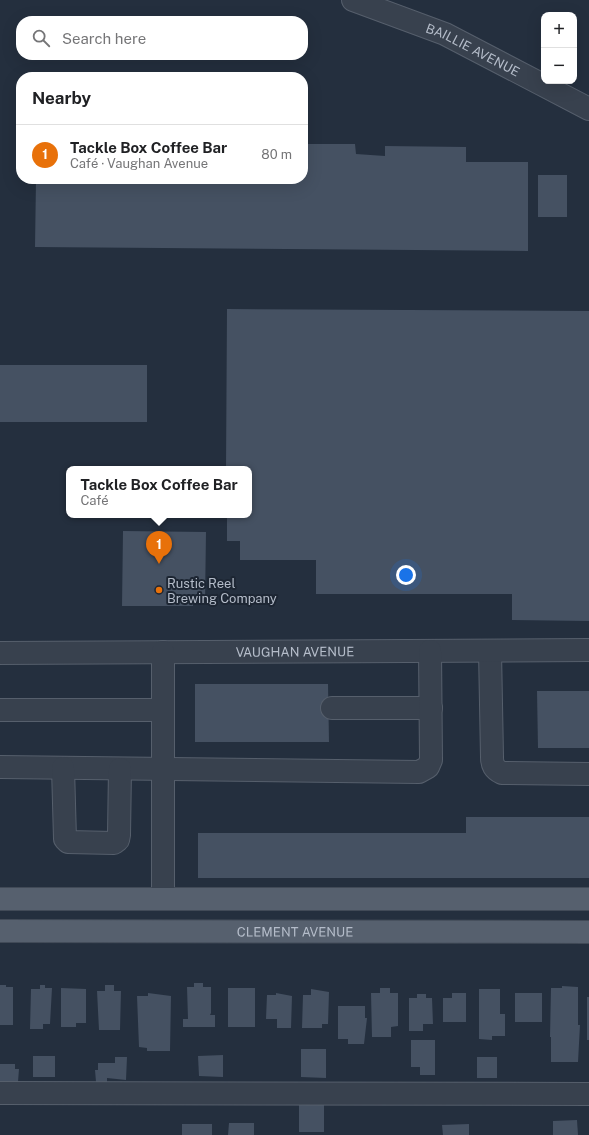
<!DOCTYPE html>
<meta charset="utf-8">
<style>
body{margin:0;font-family:"Public Sans",sans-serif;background:#f2f2f2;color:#202124}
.controls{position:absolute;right:12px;top:12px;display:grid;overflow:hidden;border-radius:8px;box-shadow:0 4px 16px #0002}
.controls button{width:36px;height:36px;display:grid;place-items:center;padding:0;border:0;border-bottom:1px solid #e0e0e0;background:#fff;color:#202124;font:20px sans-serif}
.you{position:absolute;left:406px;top:575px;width:14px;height:14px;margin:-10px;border:3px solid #fff;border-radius:50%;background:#1a73e8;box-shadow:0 0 0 6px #1a73e833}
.badge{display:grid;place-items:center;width:26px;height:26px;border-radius:50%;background:#b45309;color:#fff;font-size:13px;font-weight:700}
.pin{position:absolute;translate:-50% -33px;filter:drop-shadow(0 1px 2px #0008)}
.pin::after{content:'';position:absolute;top:21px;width:14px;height:12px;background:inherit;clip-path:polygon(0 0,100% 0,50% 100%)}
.popup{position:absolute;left:66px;top:466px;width:186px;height:52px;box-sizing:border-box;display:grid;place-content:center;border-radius:8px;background:#fff;filter:drop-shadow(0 1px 3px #0005);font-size:13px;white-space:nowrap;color:#757577}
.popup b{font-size:15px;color:#202124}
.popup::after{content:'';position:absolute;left:50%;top:100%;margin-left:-8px;border:8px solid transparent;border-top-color:#fff}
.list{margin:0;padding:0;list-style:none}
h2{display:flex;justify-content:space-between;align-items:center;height:52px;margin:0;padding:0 16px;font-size:17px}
h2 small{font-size:13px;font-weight:400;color:#757577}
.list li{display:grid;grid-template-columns:26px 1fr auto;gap:12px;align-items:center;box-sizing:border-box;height:60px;padding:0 16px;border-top:1px solid #e0e0e0}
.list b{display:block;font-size:15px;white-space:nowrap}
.list p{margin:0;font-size:13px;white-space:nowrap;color:#757577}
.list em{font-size:13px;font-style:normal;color:#757577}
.icon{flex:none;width:22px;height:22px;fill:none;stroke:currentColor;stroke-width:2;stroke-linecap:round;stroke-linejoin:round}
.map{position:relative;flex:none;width:589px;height:1135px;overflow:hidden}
.search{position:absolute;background:#fff;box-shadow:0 4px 16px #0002;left:16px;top:16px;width:292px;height:44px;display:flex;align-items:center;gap:10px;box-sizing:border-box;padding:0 14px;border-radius:16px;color:#757577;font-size:15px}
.panel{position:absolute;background:#fff;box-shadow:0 4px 16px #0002;left:16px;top:72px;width:292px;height:112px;border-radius:16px}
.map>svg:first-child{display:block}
</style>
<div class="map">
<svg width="589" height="1135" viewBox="0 0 589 1135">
<rect width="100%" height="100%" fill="#242f3e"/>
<g fill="#455162">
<path d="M303,144h52l1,10 29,2v-10l81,1v15h62v89l-493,-4 1,-68h267z"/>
<rect x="538" y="175" width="29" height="42"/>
<path d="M227,309l362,2v310l-77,-1v-26h-196v-34h-76v-19h-13v-26h22v-46h-23z"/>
<rect x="0" y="365" width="147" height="57"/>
<path d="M123,531l83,1 -1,70h-12v4h-71z"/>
<path d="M195,684h133l1,58h-134z"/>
<path d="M537,691h52v57h-51z"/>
<path d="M466,817h123v61h-391v-45h268z"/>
<path d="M194,983h9v4h8v26l-1,2h5v12h-32v-8h5l-1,-32h7z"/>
<path d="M0,985h6v2h7v38h-13z"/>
<path d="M40,985h5v3h7l-2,36h-7v5h-13l1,-40h9z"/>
<path d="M105,985h9v6h7l-1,39h-21l-2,-39h8z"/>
<path d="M562,986l16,1v38h2l-2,37h-27v-25h-1l1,-49h11z"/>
<path d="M61,988l25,1v34h-10v4h-15z"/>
<rect x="228" y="988" width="27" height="39"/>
<path d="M380,988h10v5h8v33l-7,1v10h-19l-1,-44h9z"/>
<path d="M311,989l18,3 -1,32h-6v4h-20l1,-33h8z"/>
<path d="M479,989h21v25h5v22h-13v4l-13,-1z"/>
<path d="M148,993l23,3 -1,55h-23v-3l-8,-1 -2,-51h11z"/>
<path d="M276,993l16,3 -1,32h-14v-9h-11l1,-24h9z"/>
<path d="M452,993h14v29h-23v-24h9z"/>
<rect x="515" y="993" width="27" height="29"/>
<path d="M417,994h9v4h6l1,26h-10v7h-14v-33h8z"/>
<rect x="587" y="997" width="2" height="43"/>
<path d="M338,1006h27v12h2l-3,26h-16v-5h-10z"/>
<path d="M411,1040h24v35h-15v-8h-9z"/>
<path d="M301,1049h25v29l-25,-1z"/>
<path d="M223,1055v22l-24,-1 -1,-20z"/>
<rect x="33" y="1056" width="22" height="21"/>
<path d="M115,1057h12l-1,23 -19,-2v4h-11l-1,-12h3v-7h17z"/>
<rect x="477" y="1057" width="20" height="21"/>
<path d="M0,1064h15v5h4l-1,13 -18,-1z"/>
<rect x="299" y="1103" width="25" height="29"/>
<path d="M577,1120l1,15h-25v-14z"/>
<path d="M229,1123h25v12h-26z"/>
<rect x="182" y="1124" width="30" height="11"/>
<path d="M469,1124v11h-26l-1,-10z"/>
</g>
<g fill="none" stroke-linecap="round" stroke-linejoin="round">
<defs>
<g id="minor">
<path id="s1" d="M353,0l92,34 144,75"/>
<path d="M490,651l2,106c0,8 2,12 10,16l87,1"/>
<path id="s2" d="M0,653l589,-3"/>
<path d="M332,708h99"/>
<path d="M0,710h163"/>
<path d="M0,767l419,5 9,-5 3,-7 -1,-109"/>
<path d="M63,768l2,71 3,3 46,1 4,-3 1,-5 1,-66"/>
<path d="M163,899v-247"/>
<path d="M0,1093l589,1"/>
</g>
<g id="major">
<path d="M0,899h589"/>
<path id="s3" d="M0,931l589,1"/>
</g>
</defs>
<use href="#minor" stroke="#565f6c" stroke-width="24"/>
<use href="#major" stroke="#414a57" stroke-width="24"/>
<use href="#minor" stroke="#38414e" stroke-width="22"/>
<use href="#major" stroke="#56606e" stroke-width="22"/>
</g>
<circle fill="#e8710a" stroke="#1d2633" stroke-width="1.5" cx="159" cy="590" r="4"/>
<g text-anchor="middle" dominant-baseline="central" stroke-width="4" stroke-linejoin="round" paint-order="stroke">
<g font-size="13" fill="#b4bcc9" stroke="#1d2633">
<text stroke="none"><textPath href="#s1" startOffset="130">BAILLIE AVENUE</textPath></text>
<text stroke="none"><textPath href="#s2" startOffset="295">VAUGHAN AVENUE</textPath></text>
<text stroke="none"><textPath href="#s3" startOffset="295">CLEMENT AVENUE</textPath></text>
</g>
<g font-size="13" fill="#b4bcc9" stroke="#1d2633" text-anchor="start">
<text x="167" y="583">Rustic Reel<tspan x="167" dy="15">Brewing Company</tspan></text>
</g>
</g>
</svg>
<div class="controls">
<button>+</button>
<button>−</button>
</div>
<div class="you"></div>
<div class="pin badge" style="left:159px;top:564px;background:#e8710a">1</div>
<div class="popup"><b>Tackle Box Coffee Bar</b>Café</div>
<div class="search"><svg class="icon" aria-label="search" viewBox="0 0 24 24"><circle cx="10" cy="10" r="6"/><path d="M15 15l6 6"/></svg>Search here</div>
<section class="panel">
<h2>Nearby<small></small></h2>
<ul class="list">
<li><span class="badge" style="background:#e8710a">1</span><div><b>Tackle Box Coffee Bar</b><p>Café · Vaughan Avenue</p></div><em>80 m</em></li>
</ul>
</section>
</div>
